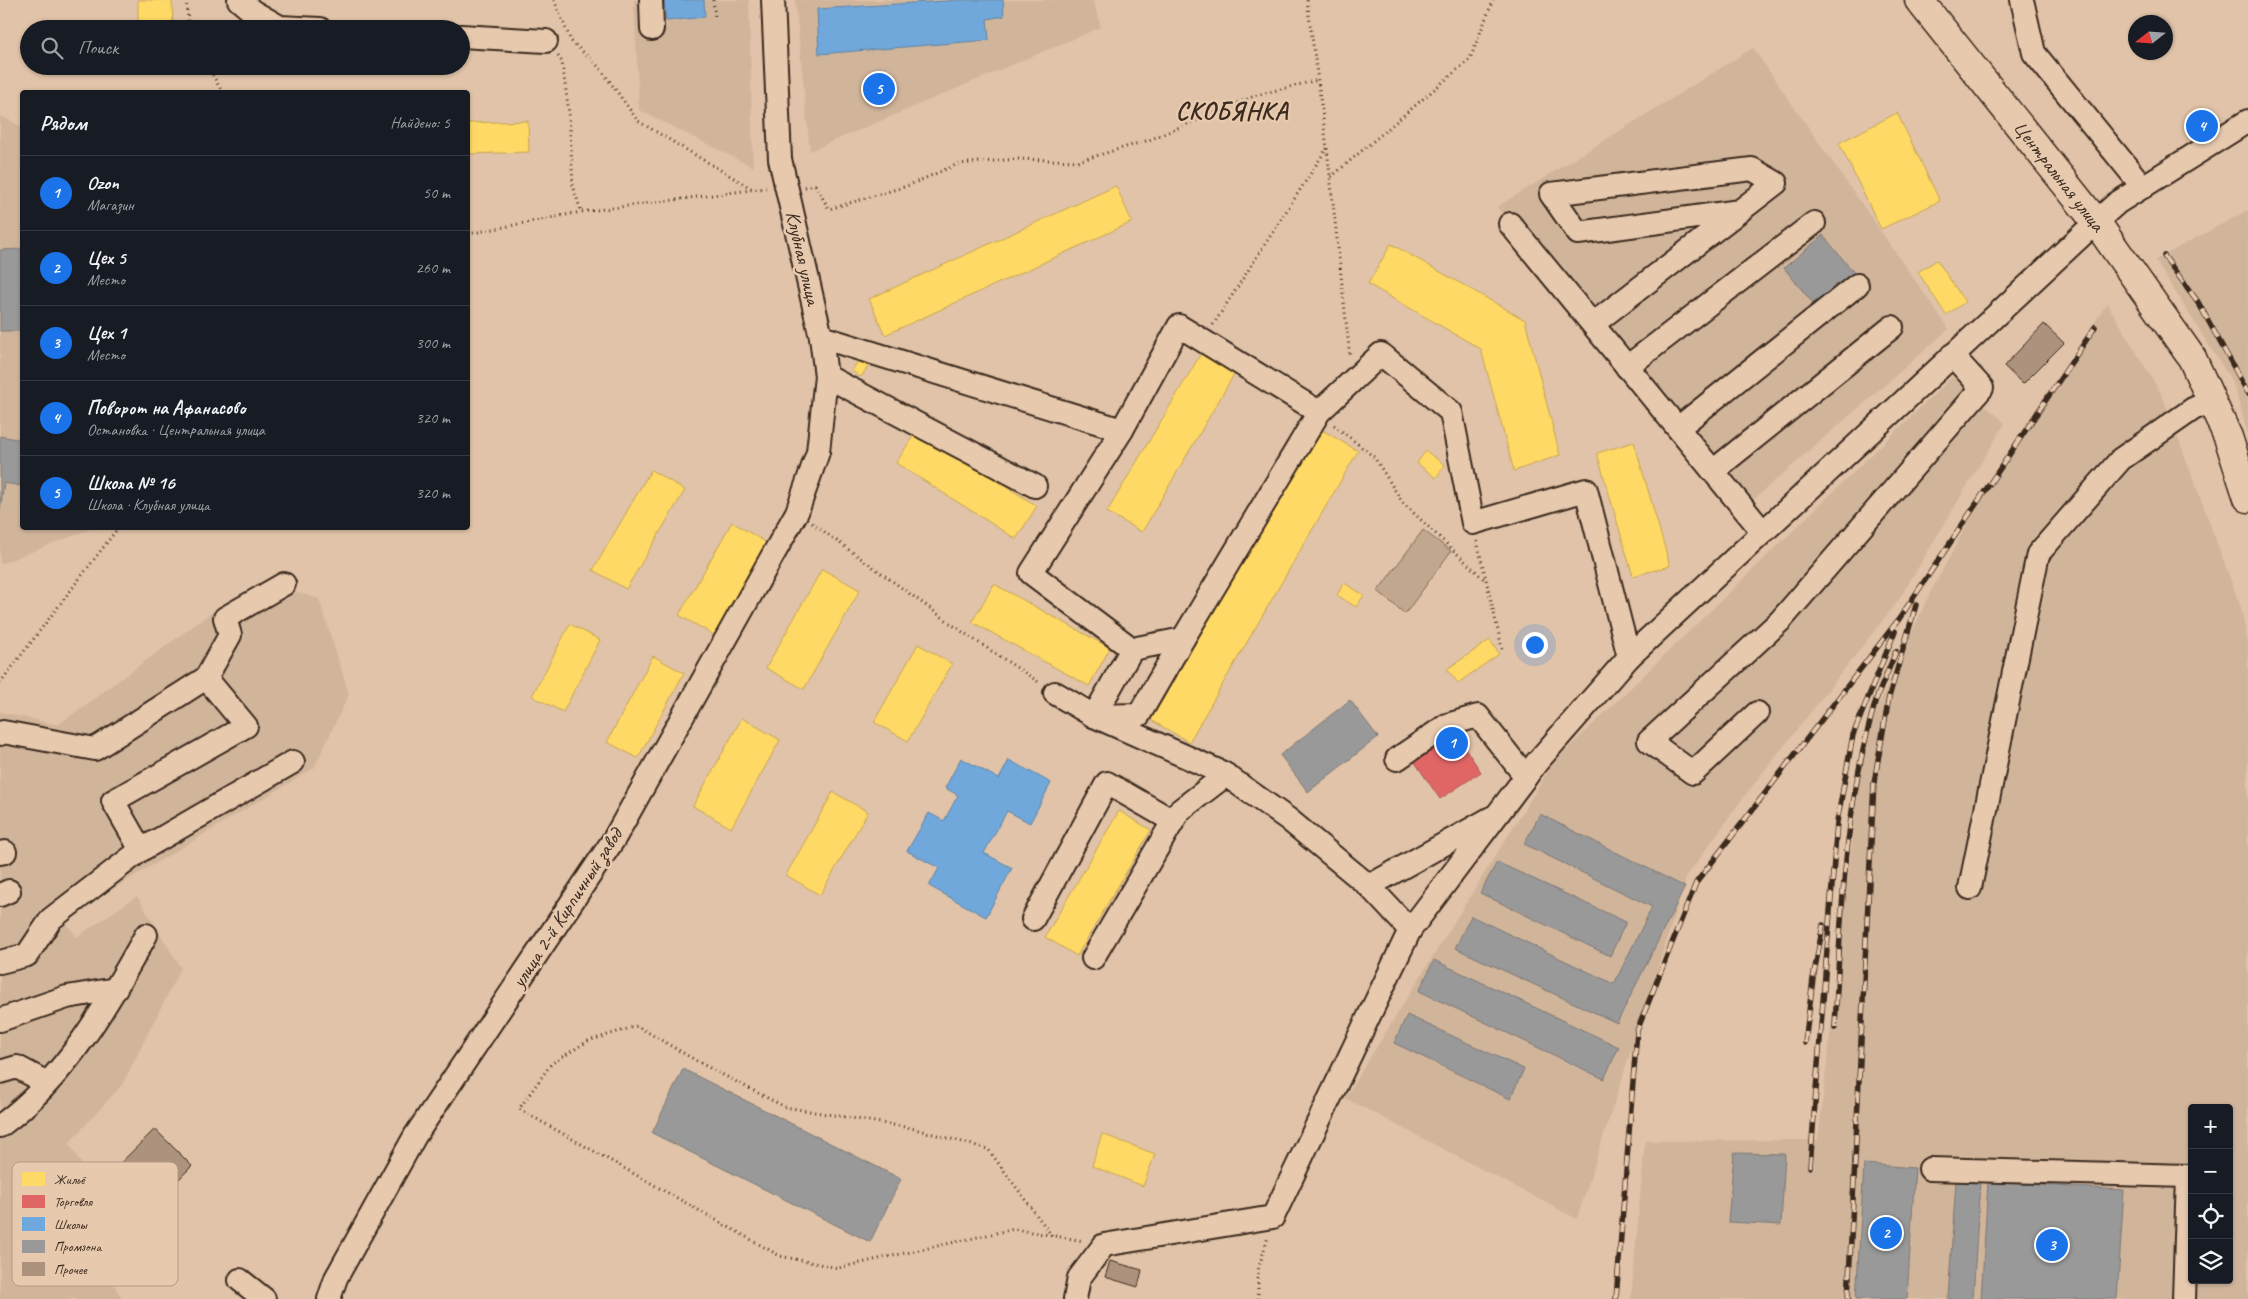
<!DOCTYPE html>
<html lang="ru">
<meta charset="utf-8">
<style>
body{margin:0;font-family:Caveat,sans-serif;background:#20242c;color:#f1f3f6}
.controls{position:absolute;right:15px;bottom:15px;display:grid;overflow:hidden;border-radius:5px;box-shadow:0 1px 4px #0004}
.controls button{width:45px;height:45px;display:grid;place-items:center;padding:0;border:0;border-bottom:1px solid #363941;background:#171b24;color:#f1f3f6;font:25px sans-serif}
.compass{position:absolute;left:2128px;top:15px;width:45px;height:45px;border-radius:50%;background:#171b24;box-shadow:0 1px 4px #0004;rotate:253deg}
.you{position:absolute;left:1534px;top:644px;width:18px;height:18px;margin:-12px;border:4px solid #fff;border-radius:50%;background:#1a73e8;box-shadow:0 0 0 8px #1a73e833}
.badge{display:grid;place-items:center;width:32px;height:32px;border-radius:50%;background:#1a73e8;color:#fff;font-size:16px;font-weight:700}
.pin{position:absolute;translate:-50% -50%;border:2px solid #fff;box-shadow:0 1px 5px #0006}
.list{margin:0;padding:0;list-style:none}
h2{display:flex;justify-content:space-between;align-items:center;height:65px;margin:0;padding:0 20px;font-size:21px}
h2 small{font-size:16px;font-weight:400;color:#9ea1a6}
.list li{display:grid;grid-template-columns:32px 1fr auto;gap:15px;align-items:center;box-sizing:border-box;height:75px;padding:0 20px;border-top:1px solid #363941}
.list b{display:block;font-size:19px;white-space:nowrap}
.list p{margin:0;font-size:16px;white-space:nowrap;color:#9ea1a6}
.list em{font-size:16px;font-style:normal;color:#9ea1a6}
.icon{flex:none;width:28px;height:28px;fill:none;stroke:currentColor;stroke-width:2;stroke-linecap:round;stroke-linejoin:round}
.map{position:relative;flex:none;width:2248px;height:1299px;overflow:hidden}
.search{position:absolute;background:#171b24;box-shadow:0 1px 4px #0004;left:20px;top:20px;width:450px;height:55px;display:flex;align-items:center;gap:12px;box-sizing:border-box;padding:0 18px;border-radius:28px;color:#9ea1a6;font-size:19px}
.panel{position:absolute;background:#171b24;box-shadow:0 1px 4px #0004;left:20px;top:90px;width:450px;height:440px;border-radius:5px}
.map>svg:first-child{display:block}
</style>
<div class="map">
<svg width="2248" height="1299" viewBox="0 0 2248 1299">
<rect width="100%" height="100%" fill="#e0c3a8"/>
<filter id="ink" filterUnits="userSpaceOnUse"><feTurbulence type="fractalNoise" baseFrequency=".02" numOctaves="2"/><feDisplacementMap in="SourceGraphic" scale="10" xChannelSelector="R" yChannelSelector="G"/><feConvolveMatrix kernelMatrix="1 2 1 2 8 2 1 2 1" color-interpolation-filters="sRGB"/></filter>
<g filter="url(#ink)">
<g fill="#d1b59b" fill-rule="evenodd">
<path d="M634,0h115l4,167 -114,-57z"/>
<path d="M795,0h298l8,27 -291,124z"/>
<path d="M1753,48l196,281 -203,177 -249,-299z"/>
<path d="M0,115l22,12v401h71l-93,36z"/>
<path d="M2248,210v225l-15,-52 -78,-123z"/>
<path d="M2107,303l56,94 78,211 7,35v656h-617l14,-158 173,-1 46,-402 62,-137 53,-99zM2192,1108h37v172h-37z"/>
<path d="M1953,376l52,47 -107,178 -155,197 -56,78 -110,343 -232,-121 208,-335z"/>
<path d="M272,585l47,14 30,95 -35,74 -251,151 14,18 60,-41 44,72 -59,117 -53,58 19,32 -20,26 54,98h-122v-587l58,13 157,-115z"/>
</g>
<path fill="#c2a78f" stroke="#7e6856" d="M1423,530l28,21 -46,63 -27,-23z"/>
<g fill="#ffd966" stroke="#c4a450">
<path d="M138,0h34l1,29h-35z"/>
<path d="M1897,113l43,88 -59,28 -42,-86z"/>
<path d="M528,121l1,31 -61,2v-31z"/>
<path d="M1116,186l16,36 -247,113 -16,-36z"/>
<path d="M1391,244l134,76 35,135 -46,16 -33,-122 -113,-65z"/>
<path d="M1937,260l28,42 -19,13 -28,-43z"/>
<path d="M1202,352l34,19 -94,161 -35,-20z"/>
<path d="M859,359l10,6 -8,12 -9,-6z"/>
<path d="M1320,429l38,22 -169,291 -38,-22z"/>
<path d="M917,430l120,76 -21,33 -120,-76z"/>
<path d="M1634,442l36,124 -37,10 -36,-123z"/>
<path d="M1426,451l19,14 -9,13 -19,-15z"/>
<path d="M651,470l34,20 -59,99 -33,-19z"/>
<path d="M732,522l35,21 -53,92 -35,-20z"/>
<path d="M822,569l38,21 -56,99 -38,-21z"/>
<path d="M1344,583l20,12 -8,12 -19,-12z"/>
<path d="M994,584l116,64 -21,38 -117,-64z"/>
<path d="M570,624l30,16 -37,72 -31,-16z"/>
<path d="M1490,640l9,14 -41,29 -11,-14z"/>
<path d="M918,644l34,20 -44,77 -34,-19z"/>
<path d="M653,656l31,17 -46,85 -31,-16z"/>
<path d="M742,718l38,22 -49,88 -38,-22z"/>
<path d="M833,792l35,20 -48,83 -34,-20z"/>
<path d="M1119,811l32,19 -74,126 -32,-19z"/>
<path d="M1102,1134l53,20 -12,32 -51,-20z"/>
</g>
<path fill="#e06666" stroke="#ae5450" d="M1455,733l26,39 -41,27 -26,-38z"/>
<g fill="#6fa8dc" stroke="#5f82a3">
<path d="M664,0h40l1,17 -39,4z"/>
<path d="M961,0h42l1,16 -17,3 2,21 -170,14 -2,-45z"/>
<path d="M961,758l38,21 10,-19 42,23 -21,40 -23,-12 -23,42 28,15 -26,49 -57,-31 10,-18 -32,-17 22,-38 15,8 14,-26 -13,-7z"/>
</g>
<g fill="#999" stroke="#7d7874">
<path d="M1823,235l37,45 -40,32 -36,-44z"/>
<path d="M22,249v82h-22v-81z"/>
<path d="M0,436l22,4v46l-18,-3 -4,27z"/>
<path d="M1350,700l28,37 -70,55 -28,-37z"/>
<path d="M1540,814l145,73 -68,136 -162,-75 16,-32 143,68 38,-77 -128,-63z"/>
<path d="M1497,862l129,60 -16,34 -130,-63z"/>
<path d="M1434,960l185,87 -15,32 -185,-88z"/>
<path d="M1407,1015l117,54 -14,30 -116,-56z"/>
<path d="M683,1069l218,110 -31,63 -218,-109z"/>
<path d="M1734,1153l51,1 -4,71 -53,-3z"/>
<path d="M1864,1164l51,4 -8,131h-51z"/>
<path d="M1956,1181l24,1 -7,117h-25z"/>
<path d="M1988,1182l136,8 -7,109h-136z"/>
</g>
<g fill="#ad937e" stroke="#3b2a1e">
<path d="M2044,324l20,19 -41,41 -19,-18z"/>
<path d="M155,1129l37,37 -68,68 -37,-38z"/>
<path d="M1110,1261l32,9 -4,17 -33,-10z"/>
</g>
<g fill="none" stroke-linecap="round" stroke-linejoin="round">
<defs>
<g id="minor">
<path d="M239,0l13,11 28,16 40,2"/>
<path d="M651,0l1,29"/>
<path d="M2022,0l12,53 109,134"/>
<path d="M461,36l85,5"/>
<path d="M1510,224l253,308"/>
<path d="M1593,324l183,-141 -24,-14 -201,25 27,39 162,-22"/>
<path d="M821,337l301,93"/>
<path d="M1627,367l187,-144"/>
<path d="M826,376l209,110"/>
<path d="M1678,428l179,-143"/>
<path d="M1713,471l179,-144"/>
<path d="M1183,639l136,-227 62,-58 70,58 22,111 113,-33 43,167"/>
<path d="M1055,693l39,23 129,57 65,46 81,67 41,44"/>
<path d="M1757,713l-64,60 -44,-32 131,-120 202,-233 -30,-33"/>
<path d="M1094,716l45,-1 44,-76 -51,10 -101,-76 91,-143 57,-104 140,86"/>
<path d="M1094,716l38,-67"/>
<path d="M0,734l3,-2 92,17 111,-71 24,-43 -5,-17 59,-34"/>
<path d="M1397,759l50,-34 31,-9 48,61"/>
<path d="M141,850l-28,-49 133,-75 -40,-48"/>
<path d="M0,853l5,-1"/>
<path d="M1369,886l122,-68"/>
<path d="M1970,888l68,-334 83,-95 72,-50 18,-8"/>
<path d="M0,895l9,-4"/>
<path d="M1033,919l74,-136 66,38"/>
<path d="M1093,958l86,-147 47,-36"/>
<path d="M0,962l27,-7 24,-36 90,-69 152,-88"/>
<path d="M0,1020l67,-23 49,-8"/>
<path d="M0,1072l17,-5 30,16"/>
<path d="M0,1126c65,-47 108,-122 146,-191"/>
<path d="M1930,1169l258,7 -4,123"/>
<path d="M240,1280l24,19"/>
<path d="M329,1299l7,-21 79,-142 199,-297 183,-327 21,-60 8,-76 -5,-39 -41,-178 -7,-159"/>
<path d="M1075,1299l4,-21 25,-33 169,-28 137,-287 127,-168 92,-105 467,-435 21,-19 131,-82"/>
</g>
<path id="major" d="M1919,0l177,222 96,136 36,79 20,61"/>
</defs>
<use href="#minor" stroke="#3b2a1e" stroke-width="26"/>
<use href="#major" stroke="#3b2a1e" stroke-width="31"/>
<g stroke="#3b2a1e" stroke-width="3" stroke-dasharray="1 4" stroke-linecap="butt">
<path d="M186,0l3,29"/>
<path d="M554,0l17,41 29,27 38,53 116,69"/>
<path d="M713,0l2,17"/>
<path d="M1307,0l20,148 23,209"/>
<path d="M558,56l4,6 7,51 4,72 8,27 185,-24"/>
<path d="M208,66l14,26"/>
<path d="M1331,177l139,-118 23,-59"/>
<path d="M805,187l10,-2 14,24 78,-23 51,-22 59,-5 62,2 70,-21 108,-45 61,-15"/>
<path d="M468,234l113,-22"/>
<path d="M1213,325l114,-177"/>
<path d="M1334,425l40,32 29,46 83,78"/>
<path d="M812,523l152,110 76,50"/>
<path d="M1477,541l26,111"/>
<path d="M0,683l118,-155"/>
<path d="M1052,1236l-64,-87 -77,-21 -126,-21 -83,-43 -65,-38 -49,15 -37,23 -32,45 261,147 58,12 176,-39 70,12"/>
<path d="M1258,1299v-29l10,-33"/>
</g>
<use href="#minor" stroke="#e7c9ae" stroke-width="22"/>
<use href="#major" stroke="#e7c9ae" stroke-width="28"/>
<defs>
<g id="rail">
<path d="M2164,256l34,46 50,91"/>
<path d="M1835,1027c6,-109 9,-221 41,-327 6,-16 14,-33 20,-49"/>
<path d="M1805,1043l8,-64 10,-54"/>
<path d="M1810,1167l27,-345 16,-87 42,-104"/>
<path d="M1616,1299l21,-268 59,-148 203,-264 196,-292"/>
<path d="M1848,1299l26,-516 15,-86 27,-92"/>
</g>
</defs>
<use href="#rail" stroke="#3b2a1e" stroke-width="5.5"/>
<use href="#rail" stroke="#e7c9ae" stroke-width="4" stroke-dasharray="11" stroke-linecap="butt"/>
</g>
</g>
<g text-anchor="middle" dominant-baseline="central" stroke-width="5" stroke-linejoin="round" paint-order="stroke">
<g font-size="20" fill="#3b2a1e" stroke="#e7c9ae">
<text transform="translate(2059 176) rotate(52)">Центральная улица</text>
<text transform="translate(803 258) rotate(77)">Клубная улица</text>
<text transform="translate(567 908) rotate(-57)">улица 2-й Кирпичный завод</text>
</g>
<g font-size="25" font-weight="bold" letter-spacing="1" fill="#3b2a1e" stroke="#e7c9ae">
<text x="1232" y="111">СКОБЯНКА</text>
</g>
</g>
<rect x="12" y="1162" width="166" height="124" rx="8" fill="#e7c9ae" stroke="#b39983" stroke-width="1"/>
<rect x="22" y="1172" width="23" height="14" fill="#ffd966"/>
<rect x="22" y="1195" width="23" height="13" fill="#e06666"/>
<rect x="22" y="1217" width="23" height="14" fill="#6fa8dc"/>
<rect x="22" y="1240" width="23" height="13" fill="#999"/>
<rect x="22" y="1262" width="23" height="14" fill="#ad937e"/>
<g font-size="14" fill="#3b2a1e">
<text x="54" y="1184">Жильё</text>
<text x="54" y="1206">Торговля</text>
<text x="54" y="1229">Школы</text>
<text x="54" y="1251">Промзона</text>
<text x="54" y="1274">Прочее</text>
</g>
</svg>
<div class="controls">
<button>+</button>
<button>−</button>
<button><svg class="icon" aria-label="locate" viewBox="0 0 24 24"><circle cx="12" cy="12" r="6"/><path d="M12 2v4M12 18v4M2 12h4M18 12h4"/></svg></button>
<button><svg class="icon" aria-label="layers" viewBox="0 0 24 24"><path d="M12 4l9 5-9 5-9-5zM3 14l9 5 9-5"/></svg></button>
</div>
<svg class="compass" viewBox="-18 -18 36 36"><path d="M0-13l5 13h-10z" fill="#e53935"/><path d="M0 13l5-13h-10z" fill="#9ea1a6"/></svg>
<div class="you"></div>
<div class="pin badge" style="left:1452px;top:743px">1</div>
<div class="pin badge" style="left:1886px;top:1233px">2</div>
<div class="pin badge" style="left:2052px;top:1245px">3</div>
<div class="pin badge" style="left:2202px;top:126px">4</div>
<div class="pin badge" style="left:879px;top:89px">5</div>
<div class="search"><svg class="icon" aria-label="search" viewBox="0 0 24 24"><circle cx="10" cy="10" r="6"/><path d="M15 15l6 6"/></svg>Поиск</div>
<section class="panel">
<h2>Рядом<small>Найдено: 5</small></h2>
<ul class="list">
<li><span class="badge">1</span><div><b>Ozon</b><p>Магазин</p></div><em>50 m</em></li>
<li><span class="badge">2</span><div><b>Цех 5</b><p>Место</p></div><em>260 m</em></li>
<li><span class="badge">3</span><div><b>Цех 1</b><p>Место</p></div><em>300 m</em></li>
<li><span class="badge">4</span><div><b>Поворот на Афанасово</b><p>Остановка · Центральная улица</p></div><em>320 m</em></li>
<li><span class="badge">5</span><div><b>Школа № 16</b><p>Школа · Клубная улица</p></div><em>320 m</em></li>
</ul>
</section>
</div>
